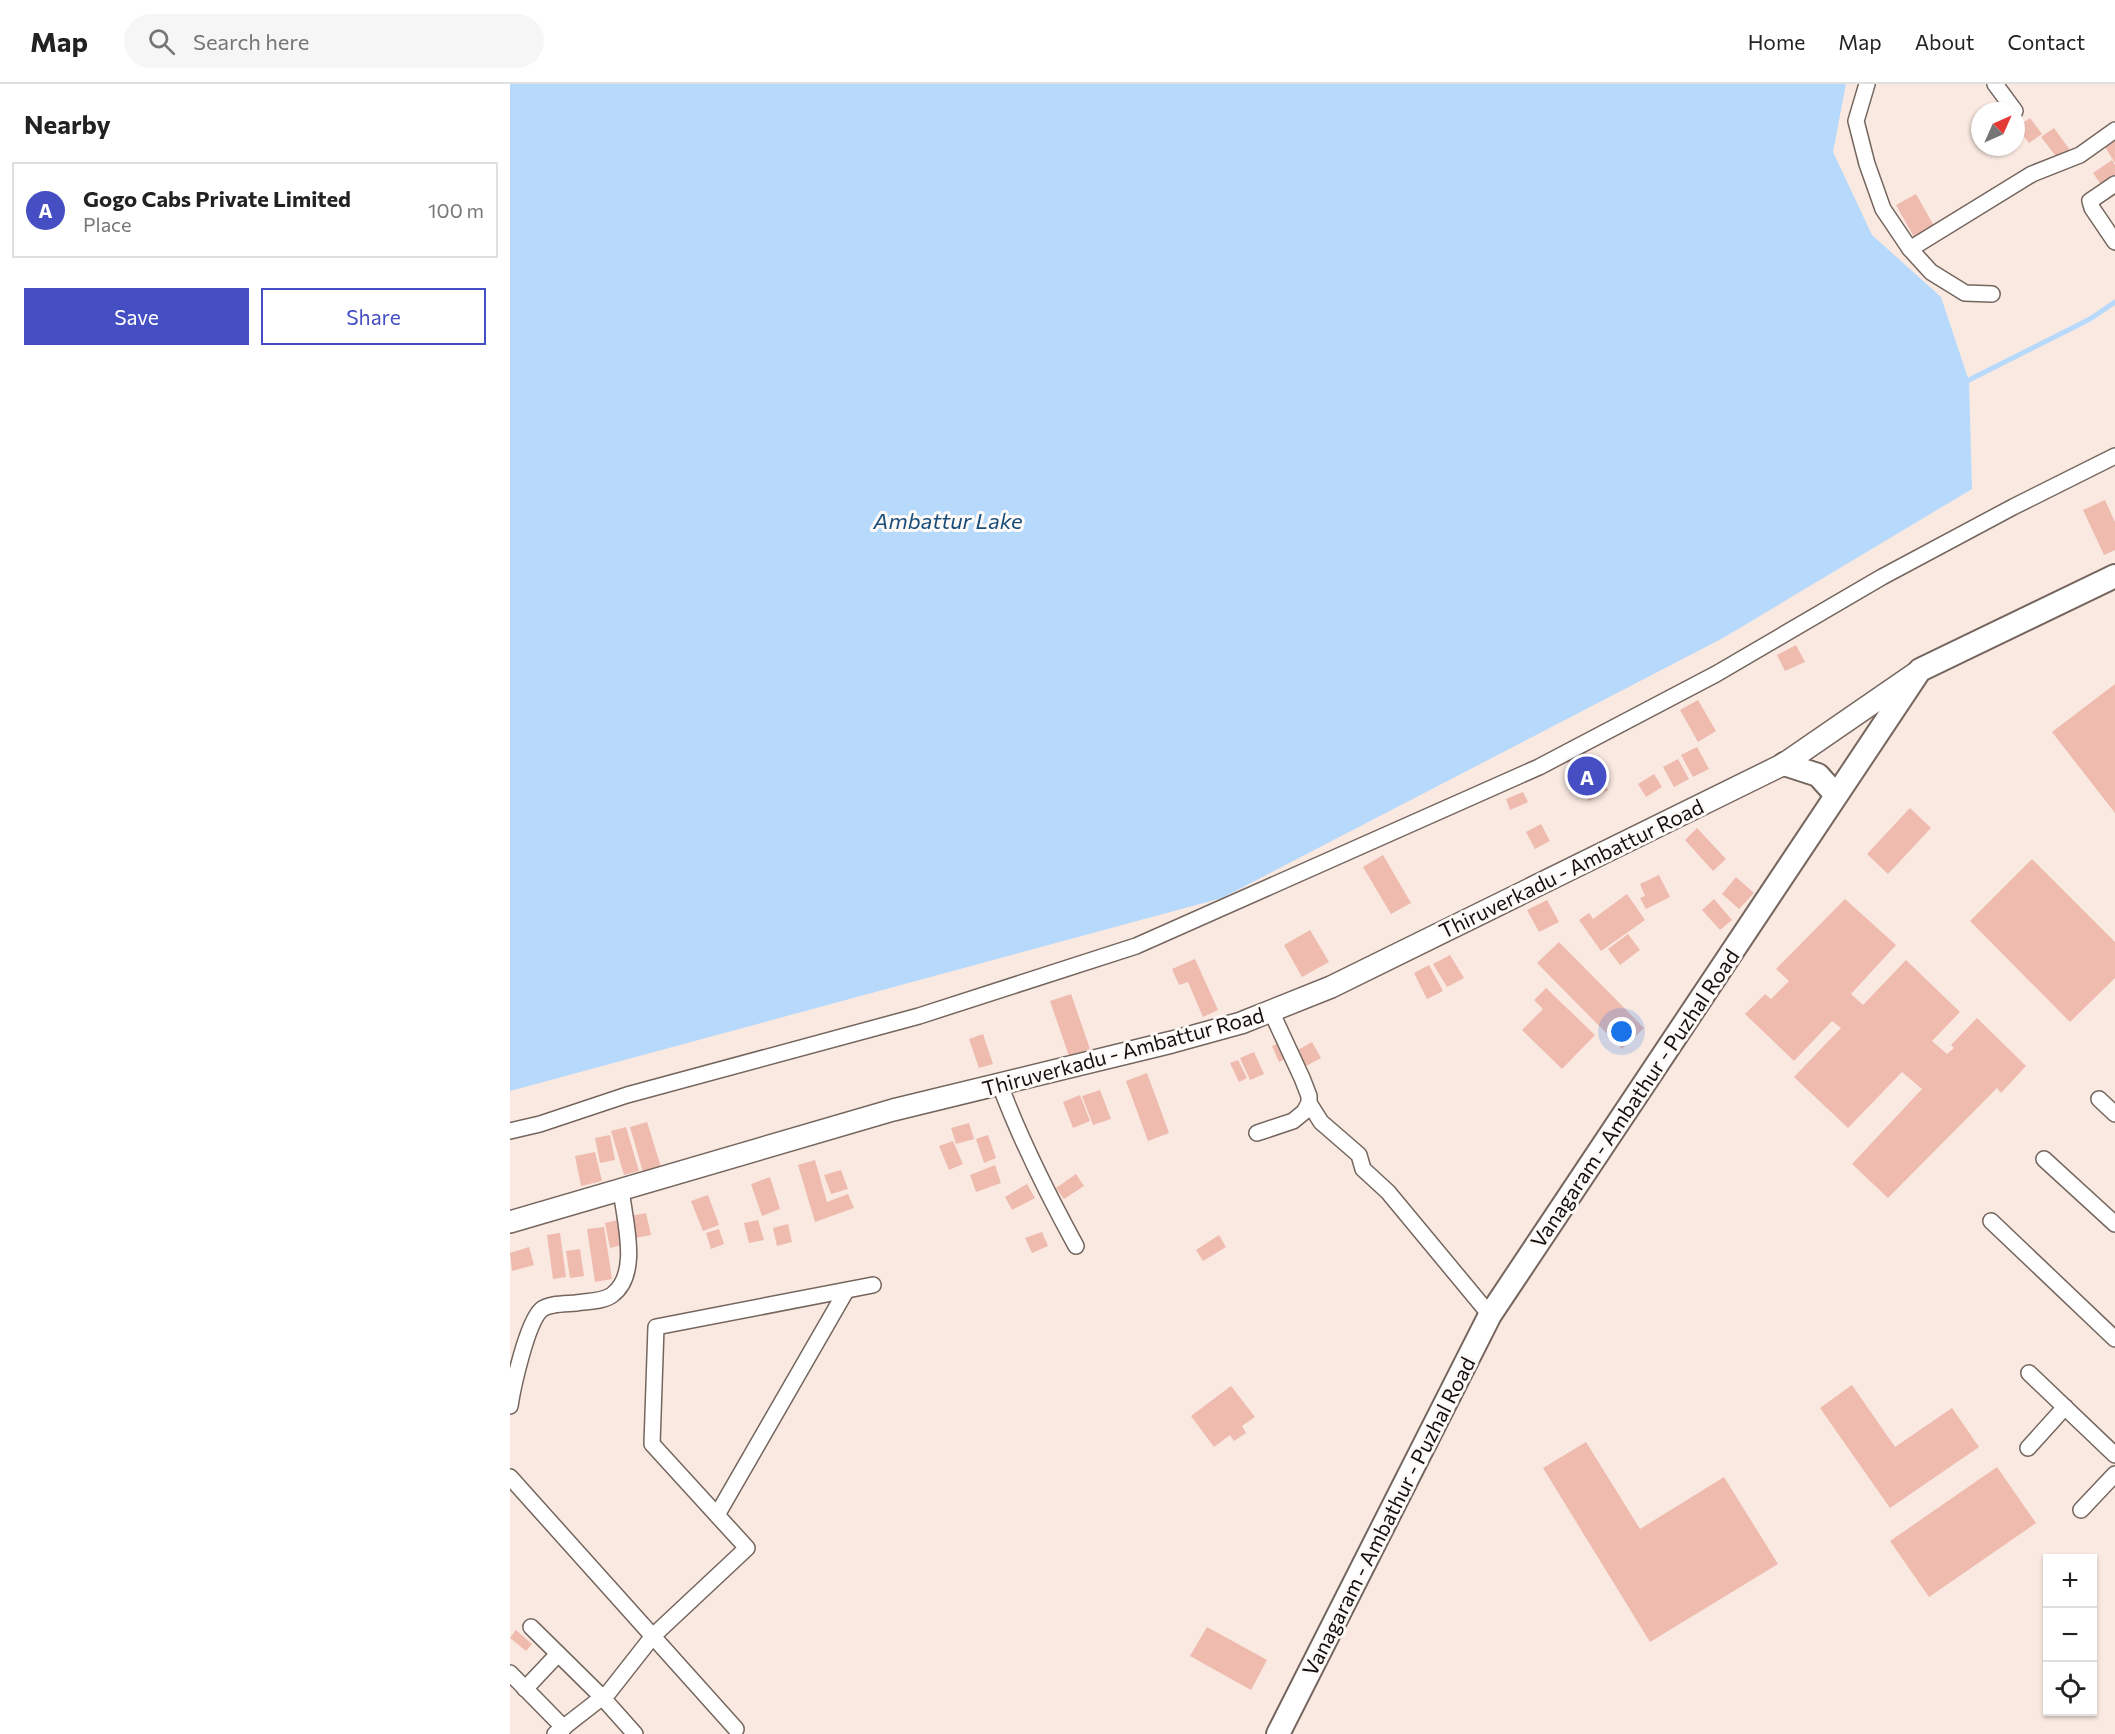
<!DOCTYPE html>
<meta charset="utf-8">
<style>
body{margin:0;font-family:Commissioner,sans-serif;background:#f6f6f6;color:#222}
.controls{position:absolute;right:18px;bottom:18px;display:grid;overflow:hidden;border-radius:0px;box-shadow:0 2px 4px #0004}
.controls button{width:54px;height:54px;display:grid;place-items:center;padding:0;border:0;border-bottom:2px solid #e0e0e0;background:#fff;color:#222;font:30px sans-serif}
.compass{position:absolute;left:1461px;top:18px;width:54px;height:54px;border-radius:50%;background:#fff;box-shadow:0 2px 4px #0004;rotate:45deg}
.you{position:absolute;left:1112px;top:948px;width:21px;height:21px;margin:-15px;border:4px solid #fff;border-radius:50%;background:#1a73e8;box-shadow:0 0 0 9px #1a73e833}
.badge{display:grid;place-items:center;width:39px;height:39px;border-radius:50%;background:#454fc3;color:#fff;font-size:20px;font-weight:700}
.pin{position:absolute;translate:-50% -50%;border:3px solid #fff;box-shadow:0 2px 6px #0006}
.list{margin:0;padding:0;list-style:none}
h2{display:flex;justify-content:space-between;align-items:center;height:78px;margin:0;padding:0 24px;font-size:26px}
h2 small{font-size:20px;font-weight:400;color:#767676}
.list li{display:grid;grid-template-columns:39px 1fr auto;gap:18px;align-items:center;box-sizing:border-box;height:96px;margin:0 12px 12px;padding:0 12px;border:2px solid #e0e0e0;border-radius:0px}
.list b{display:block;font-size:22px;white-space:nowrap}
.list p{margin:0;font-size:20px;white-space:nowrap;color:#767676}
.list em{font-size:20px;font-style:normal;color:#767676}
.actions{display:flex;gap:12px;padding:18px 24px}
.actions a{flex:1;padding:14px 0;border:2px solid #454fc3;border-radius:0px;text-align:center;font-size:21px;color:#454fc3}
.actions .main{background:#454fc3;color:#fff}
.icon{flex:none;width:33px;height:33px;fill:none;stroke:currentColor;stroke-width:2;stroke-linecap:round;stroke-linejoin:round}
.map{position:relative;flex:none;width:1605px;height:1650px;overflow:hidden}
header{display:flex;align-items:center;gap:36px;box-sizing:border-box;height:84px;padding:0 30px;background:#fff;border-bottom:2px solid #e0e0e0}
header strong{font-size:28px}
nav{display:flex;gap:33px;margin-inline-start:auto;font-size:21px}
.search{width:420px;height:54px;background:#f6f6f6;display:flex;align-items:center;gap:15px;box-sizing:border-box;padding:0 21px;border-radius:33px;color:#767676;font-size:22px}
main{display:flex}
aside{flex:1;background:#fff}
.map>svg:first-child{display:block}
</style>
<header>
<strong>Map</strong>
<div class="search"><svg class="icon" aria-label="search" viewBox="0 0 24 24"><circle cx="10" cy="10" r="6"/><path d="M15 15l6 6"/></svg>Search here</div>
<nav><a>Home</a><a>Map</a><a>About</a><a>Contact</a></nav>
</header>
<main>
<aside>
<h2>Nearby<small></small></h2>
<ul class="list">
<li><span class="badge">A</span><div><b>Gogo Cabs Private Limited</b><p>Place</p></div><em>100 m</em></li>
</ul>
<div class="actions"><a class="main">Save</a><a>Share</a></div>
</aside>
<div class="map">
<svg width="1605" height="1650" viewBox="0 0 1605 1650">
<rect width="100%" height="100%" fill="#fae9e1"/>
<path fill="#b6d9fc" d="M0,0h1336l-13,68 39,83 69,62 28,84 3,108 -249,149 -501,260 -712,193z"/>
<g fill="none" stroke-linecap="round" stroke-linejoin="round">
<path stroke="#b6d9fc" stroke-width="5" d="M1453,299l127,-64 25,-17"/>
</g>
<g fill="#eebbae">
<path d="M1520,34l12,16 -13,9 -12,-16z"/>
<path d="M1544,44l16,22 -12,9 -17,-22z"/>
<path d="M1605,57v22l-10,-16z"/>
<path d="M1602,76l3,5v12l-13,9 -9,-13z"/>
<path d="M1406,110l18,32 -20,11 -18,-32z"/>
<path d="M1595,416l10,22v28l-11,5 -21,-45z"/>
<path d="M1286,561l9,17 -20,9 -8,-16z"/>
<path d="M1605,600v129l-63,-81z"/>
<path d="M1188,616l18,31 -18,11 -18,-32z"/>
<path d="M1187,663l12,22 -16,8 -12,-22z"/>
<path d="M1076,668l22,38 -19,11 -22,-39z"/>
<path d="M1168,675l11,20 -15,8 -11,-20z"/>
<path d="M1144,690l8,13 -16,10 -8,-13z"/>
<path d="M1013,708l5,10 -18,8 -4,-11z"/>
<path d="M1400,724l21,20 -43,46 -21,-20z"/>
<path d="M1031,740l9,17 -15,8 -9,-17z"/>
<path d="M1187,744l29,31 -13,12 -28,-31z"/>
<path d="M873,771l28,48 -20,11 -28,-47z"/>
<path d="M1522,775l83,83v36l-45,44 -100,-101z"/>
<path d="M1149,791l11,22 -24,12 -6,-11 5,-2 -5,-12z"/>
<path d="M1226,793l18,16 -15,16 -17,-15z"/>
<path d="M1117,810l18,26 -44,31 -22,-31 10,-7 4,6z"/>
<path d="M1204,815l18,21 -12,10 -18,-20z"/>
<path d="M1335,815l51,46 -45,49 12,11 43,-45 54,52 -28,29 15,13 7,-6 -3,-3 26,-27 49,48 -25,27 -4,-5 -109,110 -36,-34 70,-75 -20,-17 -54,56 -54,-51 47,-49 -9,-7 -38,40 -49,-47 20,-20 6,5 18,-18 -13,-12z"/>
<path d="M1037,816l12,22 -20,10 -12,-22z"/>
<path d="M800,846l19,32 -27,15 -18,-32z"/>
<path d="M1118,850l12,16 -20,15 -12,-16z"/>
<path d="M1049,858l85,86 -22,21 -85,-86z"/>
<path d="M940,871l14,23 -17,9 -14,-23z"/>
<path d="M685,875l23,51 -15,7 -15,-35 -9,3 -7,-16z"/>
<path d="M919,881l14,26 -16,8 -13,-26z"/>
<path d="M1036,904l49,47 -33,34 -40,-39 21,-21 -9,-9z"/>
<path d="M561,910l19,55 -21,7 -19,-55z"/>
<path d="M473,950l10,30 -14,4 -10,-29z"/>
<path d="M802,958l9,16 -15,8 -8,-16z"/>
<path d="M770,959l7,15 -8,4 -7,-16z"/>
<path d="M744,968l10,22 -14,6 -10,-22z"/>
<path d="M728,976l9,18 -8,4 -9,-19z"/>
<path d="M637,989l22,60 -21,8 -22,-60z"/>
<path d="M590,1006l11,29 -18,6 -11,-29z"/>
<path d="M570,1011l10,26 -17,7 -10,-26z"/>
<path d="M137,1038l14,45 -18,5 -13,-45z"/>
<path d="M459,1039l5,16 -18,5 -5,-16z"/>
<path d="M116,1043l13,44 -15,4 -13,-44z"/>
<path d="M100,1051l5,25 -15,3 -5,-25z"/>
<path d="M478,1051l8,23 -12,5 -8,-24z"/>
<path d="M443,1057l10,23 -14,6 -10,-24z"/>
<path d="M85,1068l7,29 -21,5 -6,-30z"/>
<path d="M305,1076l12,42 21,-8 6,14 -39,14 -17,-57z"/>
<path d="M485,1081l6,18 -25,9 -6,-17z"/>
<path d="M331,1086l7,19 -17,5 -7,-19z"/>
<path d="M566,1090l8,12 -20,13 -8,-11z"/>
<path d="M260,1093l10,32 -18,7 -11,-32z"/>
<path d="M517,1100l8,14 -23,12 -7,-13z"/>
<path d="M198,1111l11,30 -16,6 -12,-30z"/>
<path d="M136,1129l5,22 -21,4 -5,-22z"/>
<path d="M112,1135l5,25 -17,4 -5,-25z"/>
<path d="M248,1136l6,20 -15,3 -5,-20z"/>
<path d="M278,1140l4,18 -15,4 -4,-18z"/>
<path d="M94,1143l8,52 -17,3 -8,-53z"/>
<path d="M209,1145l5,15 -13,5 -5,-16z"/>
<path d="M532,1148l6,14 -16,7 -7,-15z"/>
<path d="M50,1149l6,44 -13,2 -6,-44z"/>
<path d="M709,1151l7,12 -23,14 -7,-11z"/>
<path d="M19,1163l5,18 -22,6 -2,-18z"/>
<path d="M70,1165l4,27 -14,2 -4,-27z"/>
<path d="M1342,1301l43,62 57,-39 27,39 -89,61 -70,-100z"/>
<path d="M721,1302l24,31 -13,9 4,7 -12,8 -4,-6 -16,12 -23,-31z"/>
<path d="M1076,1358l54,87 84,-52 54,87 -128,78 -107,-174z"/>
<path d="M1487,1383l39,56 -107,74 -39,-56z"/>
<path d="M697,1543l60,33 -16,30 -61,-34z"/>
<path d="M6,1546l16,14 -6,7 -16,-13z"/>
</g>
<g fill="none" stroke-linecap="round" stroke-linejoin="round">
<defs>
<g id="street">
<path d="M1357,0l-11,37 11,43 16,45 27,40 21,23 34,21 27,1"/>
<path d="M1485,0l20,27"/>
<path d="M1605,100l-25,17 2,7 23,34"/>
<path d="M1400,165l122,-75 48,-19 35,-25"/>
<path d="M490,1001c21,56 47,108 76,161"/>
<path d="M1589,1015l16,15"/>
<path d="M799,1019l12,19 38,33 4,14 25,23 102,123"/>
<path d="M0,1047l30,-7 87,-29 292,-79 217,-70 403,-179 177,-93 166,-97 131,-70 102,-51"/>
<path d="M747,1049l36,-12 11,-9 5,-9v-7l-7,-18 -31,-67"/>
<path d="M1534,1075l71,65"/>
<path d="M1481,1137l124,118"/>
<path d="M1519,1289l86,82"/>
<path d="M0,1322c3,-20 17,-83 31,-96 8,-7 25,-6 35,-7 12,-2 26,-1 36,-8 29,-21 12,-76 9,-106"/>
<path d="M1518,1364l37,-41"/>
<path d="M0,1393l226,252"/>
<path d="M1571,1426l34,-36"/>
<path d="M207,1431l129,-224"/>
<path d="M21,1543l71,70 33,37"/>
<path d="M0,1589l54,55"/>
<path d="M15,1605l33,-35"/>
<path d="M45,1650l54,-42 44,-56 94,-88 -95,-104 4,-117 217,-42"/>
</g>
<path id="secondary" d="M0,1138l383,-112 279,-68 69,-19 90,-36 453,-223 135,-93"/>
<g id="primary">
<path d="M1274,680l34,11 18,20"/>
<path d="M768,1650l212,-419 430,-645 195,-94"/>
</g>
</defs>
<use href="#street" stroke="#74665e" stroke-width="18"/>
<use href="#secondary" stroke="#74665e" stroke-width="24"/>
<use href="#primary" stroke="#74665e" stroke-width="26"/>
<use href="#street" stroke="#fff" stroke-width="15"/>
<use href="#secondary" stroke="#fff" stroke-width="21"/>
<use href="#primary" stroke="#fff" stroke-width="22"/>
</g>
<g text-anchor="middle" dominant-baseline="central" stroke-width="6" stroke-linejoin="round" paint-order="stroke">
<g font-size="21" fill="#15100d" stroke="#fdfaf8">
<text transform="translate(1061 784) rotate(-26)">Thiruverkadu - Ambattur Road</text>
<text transform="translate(613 967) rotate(-15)">Thiruverkadu - Ambattur Road</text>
<text transform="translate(1124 1014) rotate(-56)">Vanagaram - Ambathur - Puzhal Road</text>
<text transform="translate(878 1432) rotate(-63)">Vanagaram - Ambathur - Puzhal Road</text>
</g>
<g font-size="22" font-style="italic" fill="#194d79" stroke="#fdfaf8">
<text x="438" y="436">Ambattur Lake</text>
</g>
</g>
</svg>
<div class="controls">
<button>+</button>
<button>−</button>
<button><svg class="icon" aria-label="locate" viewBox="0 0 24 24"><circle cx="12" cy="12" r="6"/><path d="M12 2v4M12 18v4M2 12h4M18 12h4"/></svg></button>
</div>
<svg class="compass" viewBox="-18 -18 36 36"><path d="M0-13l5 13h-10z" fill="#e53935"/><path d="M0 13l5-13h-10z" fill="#767676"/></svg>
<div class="you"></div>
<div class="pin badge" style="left:1077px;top:692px">A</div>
</div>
</main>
